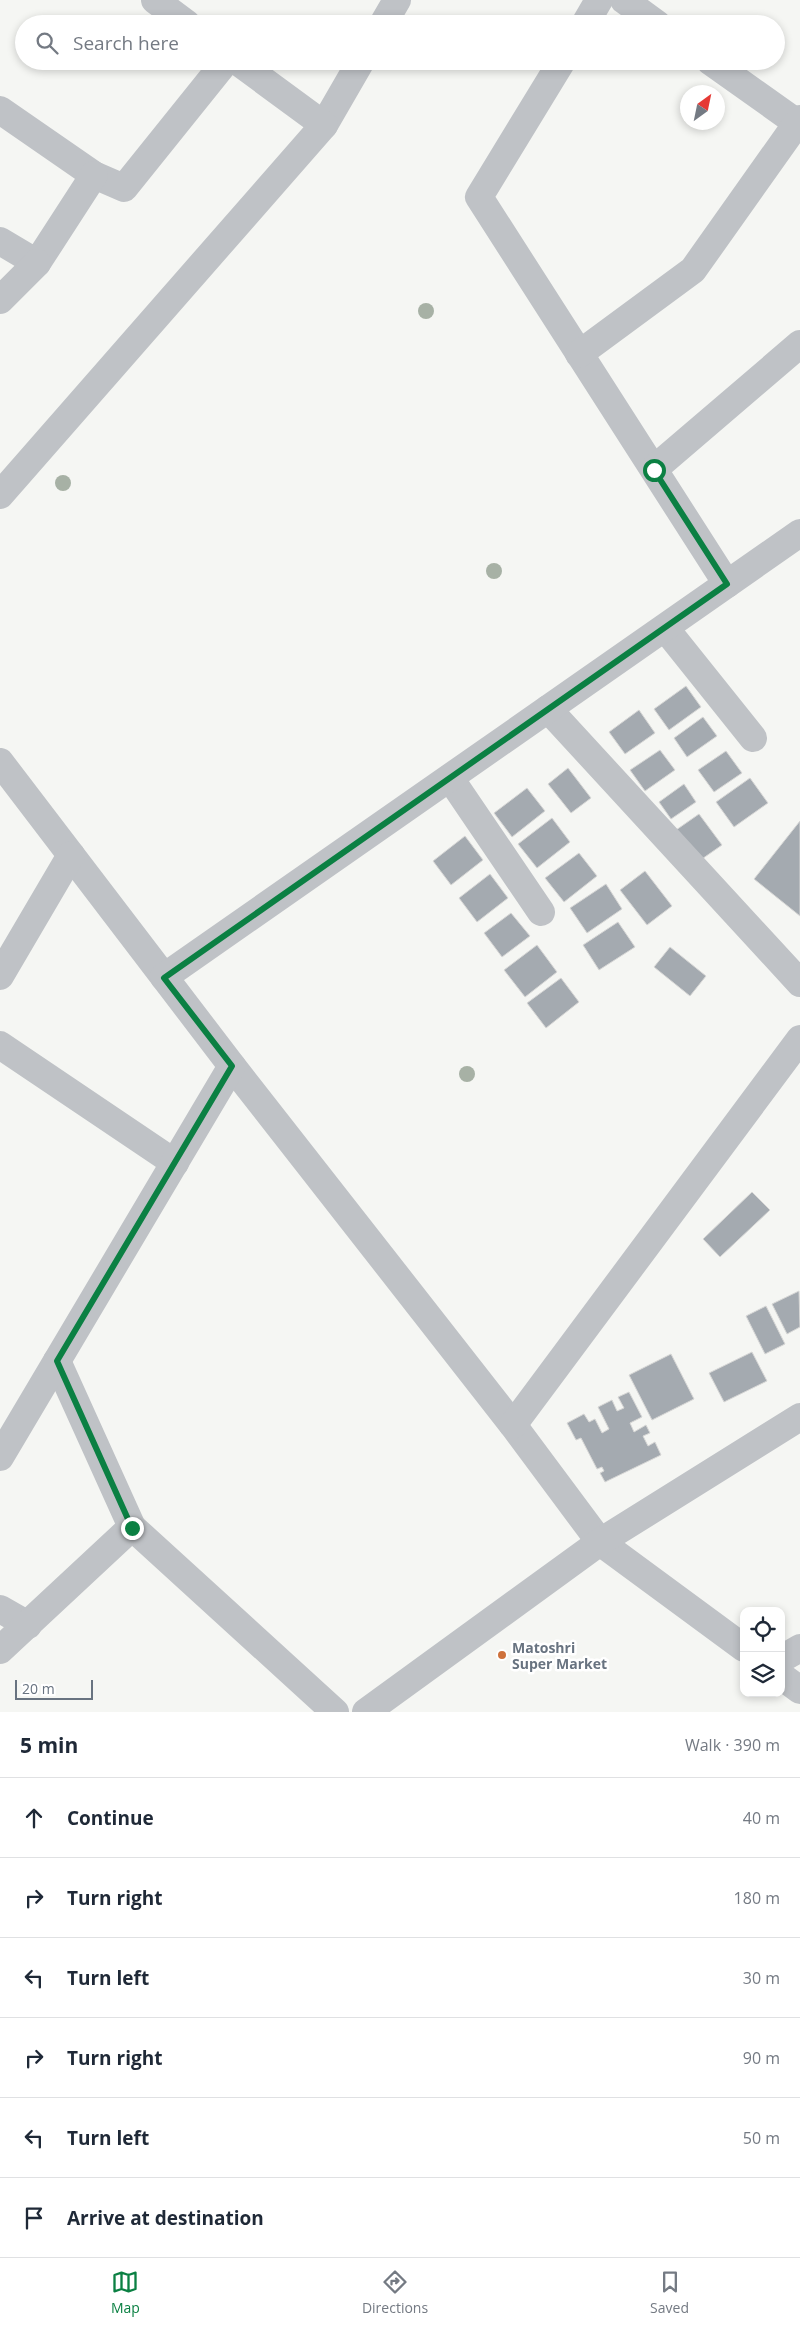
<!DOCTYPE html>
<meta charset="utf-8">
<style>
body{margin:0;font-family:"Open Sans",sans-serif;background:#f6f6f7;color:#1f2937}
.controls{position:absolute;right:15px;bottom:15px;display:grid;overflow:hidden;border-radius:10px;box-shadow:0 2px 8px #0003}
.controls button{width:45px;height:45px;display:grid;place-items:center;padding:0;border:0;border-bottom:1px solid #e0e1e3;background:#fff;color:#1f2937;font:25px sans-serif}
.compass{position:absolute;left:680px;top:85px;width:45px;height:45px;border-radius:50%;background:#fff;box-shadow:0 2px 8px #0003;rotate:33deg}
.scale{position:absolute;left:15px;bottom:12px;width:78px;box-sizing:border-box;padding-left:5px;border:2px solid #687380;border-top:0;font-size:14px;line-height:18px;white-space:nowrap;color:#687380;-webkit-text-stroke:4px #fff;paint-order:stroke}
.stop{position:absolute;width:15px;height:15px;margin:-11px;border:4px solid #0b8043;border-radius:50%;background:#fff}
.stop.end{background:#0b8043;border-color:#fff;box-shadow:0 1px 5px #0008}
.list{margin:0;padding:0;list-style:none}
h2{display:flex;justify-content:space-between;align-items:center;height:65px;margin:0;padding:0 20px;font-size:21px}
h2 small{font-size:16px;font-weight:400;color:#747a83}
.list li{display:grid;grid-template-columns:32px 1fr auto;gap:15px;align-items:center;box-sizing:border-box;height:80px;padding:0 20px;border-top:1px solid #e0e1e3}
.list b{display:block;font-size:19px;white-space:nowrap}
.list em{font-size:16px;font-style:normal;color:#747a83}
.icon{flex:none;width:28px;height:28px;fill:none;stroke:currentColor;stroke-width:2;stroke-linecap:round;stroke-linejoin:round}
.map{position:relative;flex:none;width:800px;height:1712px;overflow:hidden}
.search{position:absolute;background:#fff;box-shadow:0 2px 8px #0003;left:15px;right:15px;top:15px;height:55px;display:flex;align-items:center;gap:12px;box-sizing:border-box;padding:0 18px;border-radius:28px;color:#747a83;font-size:19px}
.sheet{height:545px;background:#fff}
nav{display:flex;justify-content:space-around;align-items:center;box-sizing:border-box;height:70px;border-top:1px solid #e0e1e3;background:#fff;font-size:14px;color:#747a83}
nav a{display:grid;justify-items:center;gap:2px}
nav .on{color:#0b8043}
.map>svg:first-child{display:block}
</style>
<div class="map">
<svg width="800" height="1712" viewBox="0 0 800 1712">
<rect width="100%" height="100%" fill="#f5f6f3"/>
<g fill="#a4aab0" stroke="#d7d7d6">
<path d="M686,686l15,21 -32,23 -15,-21z"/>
<path d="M639,710l16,23 -30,21 -16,-22z"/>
<path d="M703,717l14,19 -30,21 -13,-19z"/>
<path d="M660,750l15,20 -30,21 -15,-21z"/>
<path d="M726,751l16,22 -28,19 -16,-22z"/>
<path d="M568,768l23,30 -20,15 -23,-29z"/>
<path d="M750,778l18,25 -34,24 -18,-25z"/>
<path d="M684,784l12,18 -25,17 -12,-17z"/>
<path d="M527,788l18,23 -33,26 -18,-24z"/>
<path d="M699,814l23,31 -33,23 -23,-31z"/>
<path d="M552,818l18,24 -33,26 -19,-24z"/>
<path d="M800,821v95l-46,-37z"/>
<path d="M465,836l18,24 -32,25 -18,-24z"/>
<path d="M579,853l18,23 -33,26 -19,-24z"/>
<path d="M645,871l27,35 -25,19 -27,-35z"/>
<path d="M490,874l18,24 -31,24 -18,-24z"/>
<path d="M606,884l16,25 -35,24 -17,-25z"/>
<path d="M511,913l19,23 -28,21 -18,-24z"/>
<path d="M618,922l17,25 -36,23 -16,-25z"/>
<path d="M537,945l20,27 -32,25 -21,-27z"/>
<path d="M670,947l36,29 -16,20 -36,-29z"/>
<path d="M561,978l18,24 -33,26 -19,-25z"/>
<path d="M752,1192l18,18 -50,47 -17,-18z"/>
<path d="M799,1291l1,36 -13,7 -15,-30z"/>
<path d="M766,1306l19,38 -20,10 -19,-38z"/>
<path d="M752,1352l15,29 -43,21 -15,-29z"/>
<path d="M671,1354l23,45 -42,21 -23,-45z"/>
<path d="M629,1392l13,25 -12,6 4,9 12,-7 4,8 -7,3 5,10 7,-4 6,13 -56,27 -5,-9 4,-2 -2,-4 -5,2 -16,-31 -5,2 -9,-17 17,-9 5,8 6,-3 7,14 7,-4 -11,-22 14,-7 5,11 7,-3 -6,-11z"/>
</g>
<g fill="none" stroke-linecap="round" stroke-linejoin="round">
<g stroke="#bfc2c6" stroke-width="28">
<path d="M155,0l32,24"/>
<path d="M624,0l33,24"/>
<path d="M383,24l14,-24"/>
<path d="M585,24l14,-24"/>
<path d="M562,61l-83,136 248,387"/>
<path d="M710,61l90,64"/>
<path d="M0,110l94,65 30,13 102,-127"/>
<path d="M324,125l37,-64"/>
<path d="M0,241l37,22 57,-88"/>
<path d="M0,300l37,-37"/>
<path d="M579,354l114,-84 107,-151"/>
<path d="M654,469l146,-125"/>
<path d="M0,495l324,-370 -87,-64"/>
<path d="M665,628l88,110"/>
<path d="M548,709l252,274"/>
<path d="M0,762l232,304 281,359 87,117 144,106"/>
<path d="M450,778l91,134"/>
<path d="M0,976l71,-121"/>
<path d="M164,977l636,-444"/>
<path d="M0,1045l175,118"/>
<path d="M57,1361l75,166"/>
<path d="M513,1425l287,-386"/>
<path d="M0,1457l232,-391"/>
<path d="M0,1609l28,16"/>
<path d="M0,1650l132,-123 203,185"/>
<path d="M781,1659l19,-11"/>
<path d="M781,1676l19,14"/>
<path d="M366,1712l234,-170 200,-125"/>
</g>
</g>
<g fill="#a7b1a5">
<circle cx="426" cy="311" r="8"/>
<circle cx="63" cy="483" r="8"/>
<circle cx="494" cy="571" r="8"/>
<circle cx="467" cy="1074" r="8"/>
</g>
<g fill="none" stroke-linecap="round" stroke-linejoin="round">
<path stroke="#0b8043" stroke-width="6" d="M132,1528l-75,-167 175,-295 -68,-88 563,-394 -73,-114"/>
</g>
<circle fill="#ce713b" stroke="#fff" stroke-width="2" cx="502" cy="1655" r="5"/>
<g text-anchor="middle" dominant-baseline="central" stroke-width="5" stroke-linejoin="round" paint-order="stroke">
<g font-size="14" font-weight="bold" fill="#687380" stroke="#fff" text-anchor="start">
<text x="512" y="1647">Matoshri<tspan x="512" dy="16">Super Market</tspan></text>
</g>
</g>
</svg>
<div class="controls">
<button><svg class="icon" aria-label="locate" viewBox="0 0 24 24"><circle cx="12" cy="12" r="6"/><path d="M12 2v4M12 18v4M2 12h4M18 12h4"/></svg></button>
<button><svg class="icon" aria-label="layers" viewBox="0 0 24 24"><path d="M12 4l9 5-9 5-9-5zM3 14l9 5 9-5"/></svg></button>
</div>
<svg class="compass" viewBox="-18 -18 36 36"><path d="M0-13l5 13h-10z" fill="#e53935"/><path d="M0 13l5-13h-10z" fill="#747a83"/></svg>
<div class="scale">20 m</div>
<div class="stop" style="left:654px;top:470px"></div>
<div class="stop end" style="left:132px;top:1528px"></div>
<div class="search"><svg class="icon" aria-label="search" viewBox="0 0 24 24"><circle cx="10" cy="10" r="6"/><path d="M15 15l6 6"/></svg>Search here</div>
</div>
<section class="sheet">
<h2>5 min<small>Walk · 390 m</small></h2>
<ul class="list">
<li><svg class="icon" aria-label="ahead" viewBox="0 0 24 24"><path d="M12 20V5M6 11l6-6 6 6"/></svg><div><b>Continue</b></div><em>40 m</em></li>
<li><svg class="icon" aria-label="right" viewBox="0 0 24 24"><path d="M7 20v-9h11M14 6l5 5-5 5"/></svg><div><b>Turn right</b></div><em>180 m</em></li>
<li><svg class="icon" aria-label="left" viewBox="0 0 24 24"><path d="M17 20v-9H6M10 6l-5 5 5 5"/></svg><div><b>Turn left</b></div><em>30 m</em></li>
<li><svg class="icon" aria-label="right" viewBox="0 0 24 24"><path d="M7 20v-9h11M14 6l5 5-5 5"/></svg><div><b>Turn right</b></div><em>90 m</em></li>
<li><svg class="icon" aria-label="left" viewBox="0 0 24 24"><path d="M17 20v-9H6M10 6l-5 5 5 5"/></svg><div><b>Turn left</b></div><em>50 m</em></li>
<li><svg class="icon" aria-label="arrive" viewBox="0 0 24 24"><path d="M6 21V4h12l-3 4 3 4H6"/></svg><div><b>Arrive at destination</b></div></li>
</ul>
</section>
<nav>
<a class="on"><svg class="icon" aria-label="map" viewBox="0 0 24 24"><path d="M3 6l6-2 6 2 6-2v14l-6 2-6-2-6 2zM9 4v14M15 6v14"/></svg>Map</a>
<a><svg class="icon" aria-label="directions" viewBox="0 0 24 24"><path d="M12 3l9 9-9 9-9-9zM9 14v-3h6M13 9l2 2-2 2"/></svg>Directions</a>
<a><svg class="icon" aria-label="saved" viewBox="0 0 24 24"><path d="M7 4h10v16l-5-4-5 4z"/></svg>Saved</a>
</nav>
